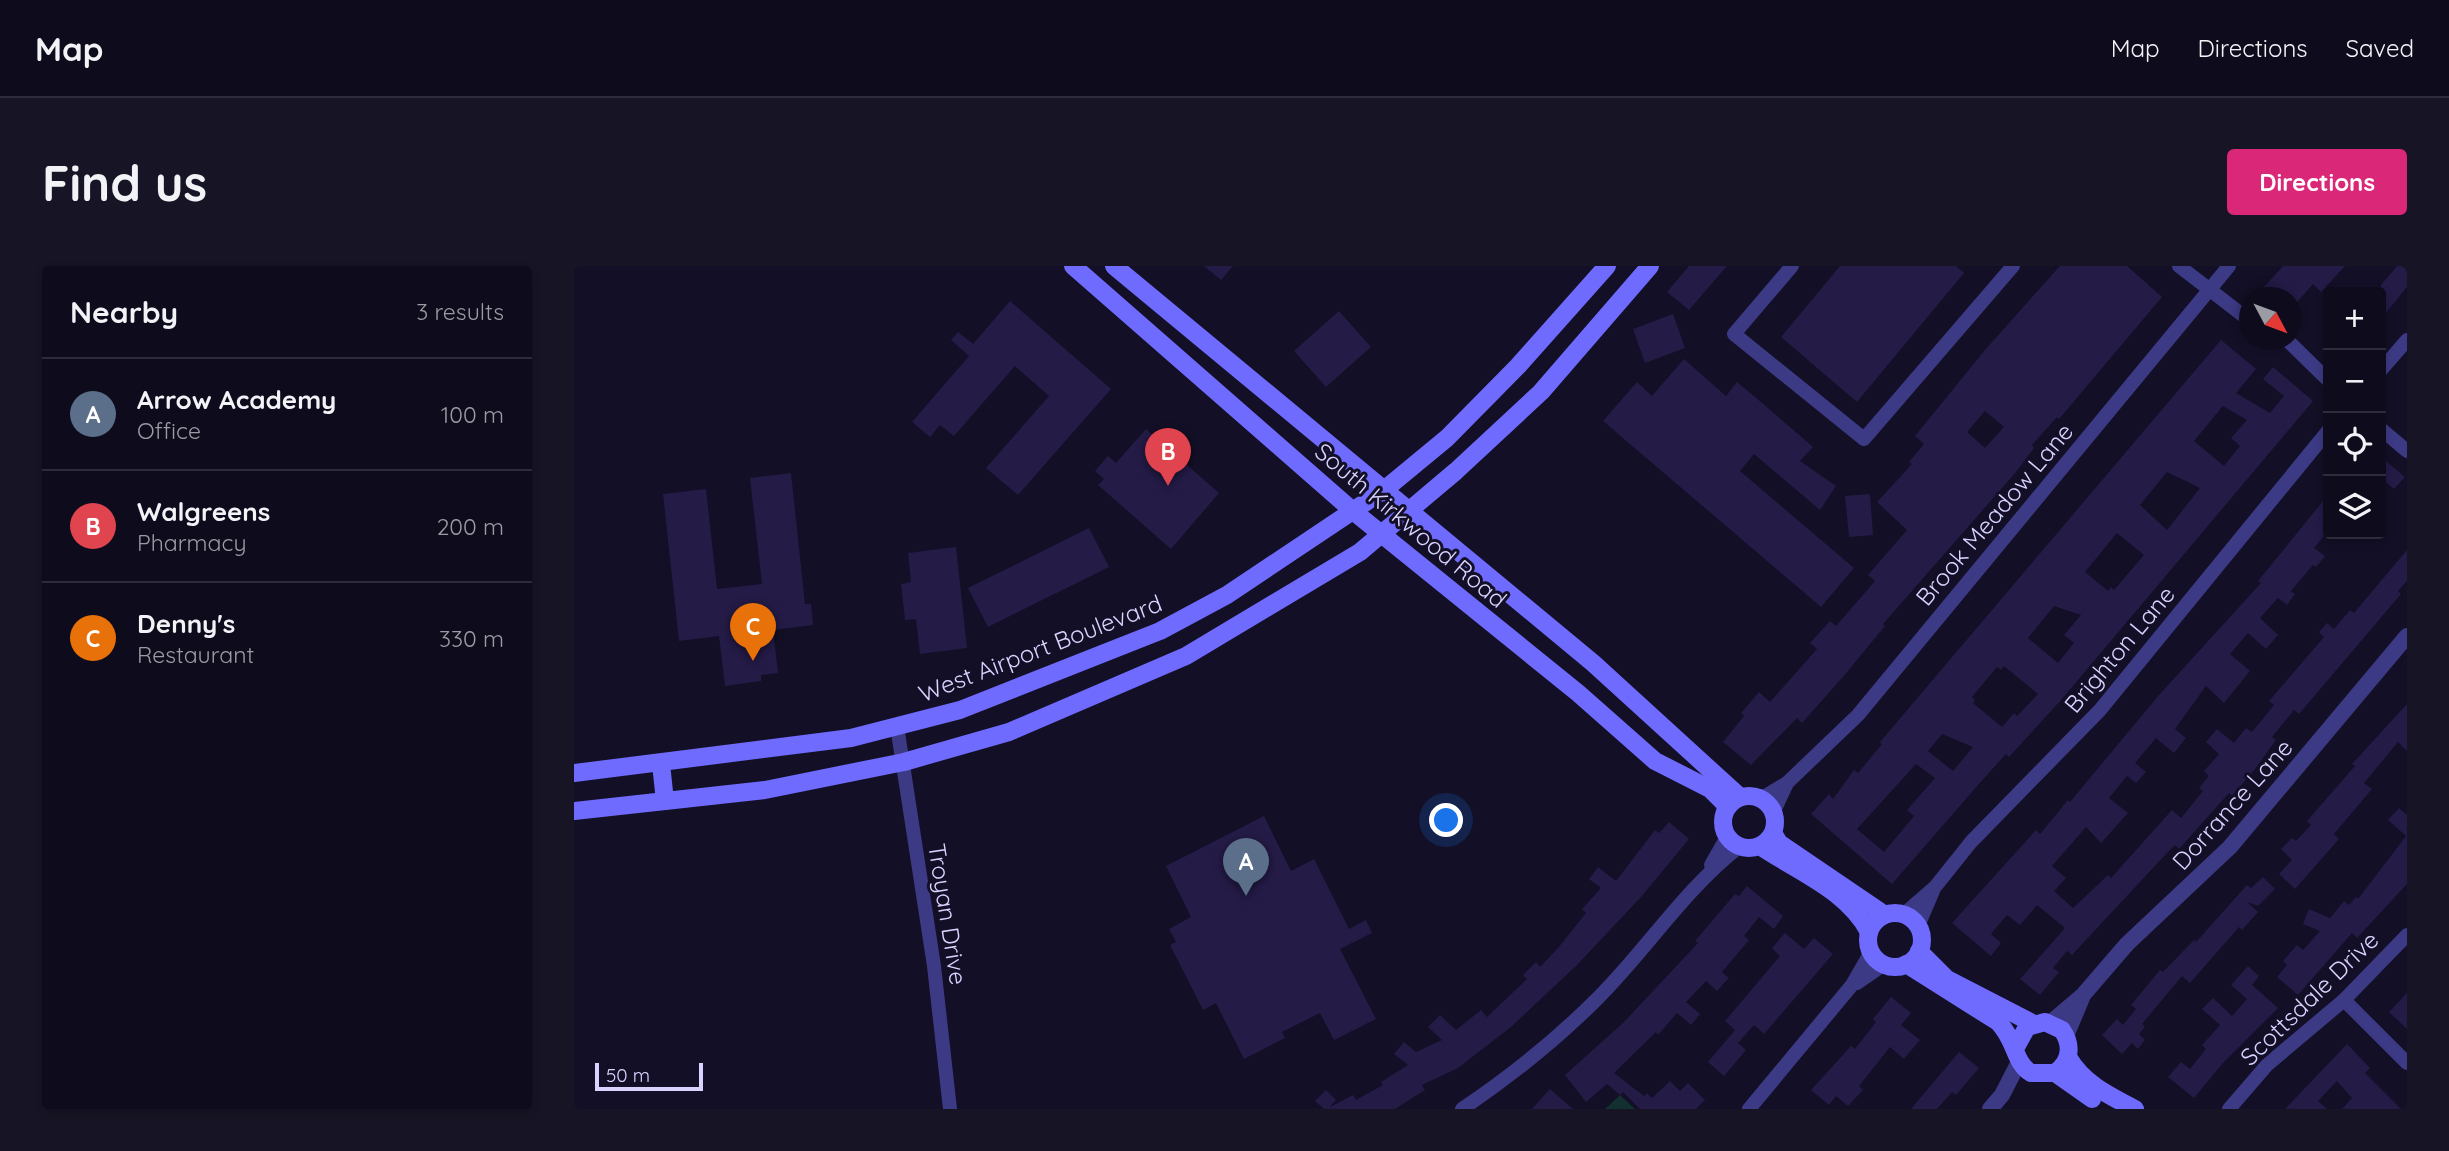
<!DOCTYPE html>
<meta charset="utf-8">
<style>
body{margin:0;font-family:Quicksand,sans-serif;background:#171425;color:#f1f3f6}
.controls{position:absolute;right:21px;top:21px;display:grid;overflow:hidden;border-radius:7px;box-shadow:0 4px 10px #0003}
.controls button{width:63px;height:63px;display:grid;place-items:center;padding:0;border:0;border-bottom:2px solid #2e2b3b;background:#0e0b1c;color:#f1f3f6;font:35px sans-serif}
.compass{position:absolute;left:1665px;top:21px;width:63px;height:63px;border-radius:50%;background:#0e0b1c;box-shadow:0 4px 10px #0003;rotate:131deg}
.scale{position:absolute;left:21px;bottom:18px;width:108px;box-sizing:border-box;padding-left:7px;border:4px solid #d9d4ff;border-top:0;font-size:19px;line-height:24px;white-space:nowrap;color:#d9d4ff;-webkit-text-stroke:5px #130f26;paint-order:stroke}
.you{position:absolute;left:873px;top:555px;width:24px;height:24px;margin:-18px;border:5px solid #fff;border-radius:50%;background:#1a73e8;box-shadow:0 0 0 10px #1a73e833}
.badge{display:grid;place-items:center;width:46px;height:46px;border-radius:50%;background:#db2777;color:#fff;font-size:23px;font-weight:700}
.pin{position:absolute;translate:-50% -58px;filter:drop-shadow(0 2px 4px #0008)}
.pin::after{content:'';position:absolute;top:37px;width:24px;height:21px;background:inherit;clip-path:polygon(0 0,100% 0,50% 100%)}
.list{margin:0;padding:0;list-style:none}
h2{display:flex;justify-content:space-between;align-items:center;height:91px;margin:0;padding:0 28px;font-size:30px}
h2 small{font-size:23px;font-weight:400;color:#9b9ba3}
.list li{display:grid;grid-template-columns:46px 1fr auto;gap:21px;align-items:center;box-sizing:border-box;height:112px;padding:0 28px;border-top:2px solid #2e2b3b}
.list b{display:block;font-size:26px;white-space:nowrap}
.list p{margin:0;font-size:23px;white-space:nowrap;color:#9b9ba3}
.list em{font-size:23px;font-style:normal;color:#9b9ba3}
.icon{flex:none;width:38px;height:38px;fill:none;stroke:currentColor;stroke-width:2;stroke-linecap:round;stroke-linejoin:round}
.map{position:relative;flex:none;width:1833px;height:843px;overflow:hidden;border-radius:7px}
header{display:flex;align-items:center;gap:42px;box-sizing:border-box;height:98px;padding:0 35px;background:#0e0b1c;border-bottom:2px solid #2e2b3b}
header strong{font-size:33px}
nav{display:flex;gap:38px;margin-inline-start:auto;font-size:24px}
.intro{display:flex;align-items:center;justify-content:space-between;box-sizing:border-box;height:168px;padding:0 42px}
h1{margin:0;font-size:49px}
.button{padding:18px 32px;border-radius:7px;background:#db2777;color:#fff;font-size:24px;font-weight:700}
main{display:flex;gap:42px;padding:0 42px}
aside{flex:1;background:#0e0b1c;border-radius:7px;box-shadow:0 4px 10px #0003}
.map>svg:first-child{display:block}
</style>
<header>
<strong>Map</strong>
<nav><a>Map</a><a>Directions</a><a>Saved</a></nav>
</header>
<div class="intro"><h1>Find us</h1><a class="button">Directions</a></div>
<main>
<aside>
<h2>Nearby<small>3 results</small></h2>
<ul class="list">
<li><span class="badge" style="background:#5c6f8a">A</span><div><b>Arrow Academy</b><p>Office</p></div><em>100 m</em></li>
<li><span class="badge" style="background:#e0444e">B</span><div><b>Walgreens</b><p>Pharmacy</p></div><em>200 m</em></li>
<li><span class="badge" style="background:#e8710a">C</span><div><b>Denny's</b><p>Restaurant</p></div><em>330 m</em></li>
</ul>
</aside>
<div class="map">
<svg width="1833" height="843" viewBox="0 0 1833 843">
<rect width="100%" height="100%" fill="#130f26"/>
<path fill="#12302f" d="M1046,829l15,14h-30z"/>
<g fill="#241b47" fill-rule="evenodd">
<path d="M630,0h29l-12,14z"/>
<path d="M1115,0h38l-38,44 -22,-18z"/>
<path d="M1266,0h116l8,7 -107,129 -76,-65z"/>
<path d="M1486,0h67l35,31 -103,122 -2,-2 -25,28 2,3 -18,24 -133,152 2,2 -43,52 -40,45 -5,-5 -46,47 -28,-23 21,-26 -3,-3 18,-21 11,10 47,-53 -7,-6 20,-22 6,5 39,-45 -7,-6 39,-45 -30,-28 35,-38 -3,-2 15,-18 -9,-8 70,-86zM1411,145l19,16 -19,21 -18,-16z"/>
<path d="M1709,0h62l-24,26 -8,-8 -21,24v-10h-17l-11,-11z"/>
<path d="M1823,0h10v21l-26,32v-34z"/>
<path d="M436,35l101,88 -93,106 -32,-27 63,-72 -34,-30 -61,70 -14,-11 -10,12 -18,-15 57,-66 -18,-16 7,-8 15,12z"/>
<path d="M765,45l32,36 -45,40 -32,-36z"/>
<path d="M1099,48l12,34 -40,15 -12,-34z"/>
<path d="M1647,74l35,29 -20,24 34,20 14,-17 -21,-17 10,-12 40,34 -251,298 -53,58 -3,-3 -28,31 -86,99 -81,-70 18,-20 4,5 21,-29 4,3 24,-29 -2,-2zM1649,140l24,14 -16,18 9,8 -16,20 -30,-25zM1593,206l33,16 -33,42 -27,-25zM1543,267l27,22 -30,35 -3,-3 -3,4 -23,-19zM1480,340l27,9 -17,20 10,8 -16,20 -30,-25zM1430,400l34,28 -21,22 -3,-3 -12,14 -29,-24 2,-3 -3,-3 25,-30 4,3zM1368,468l31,13 -20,24 -25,-20zM1342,498l19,14 -28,32 7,6 -30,36 -27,-23z"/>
<path d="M1110,93l42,37 11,-14 24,20 52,45 -13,14 36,25 -16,24 -66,-56 -14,17 114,97 -33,39 -218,-186 34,-39 15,14z"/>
<path d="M572,163l73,64 -48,56 -73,-64 6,-6 -9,-8 13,-15 8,7z"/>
<path d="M1807,191l24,20 -11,12 -13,-11z"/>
<path d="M217,207l14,131h6l2,21 -40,5 5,43 -17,2v6l-36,5 -6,-50 -40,5 -16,-147 43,-5 11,100 45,-5 -12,-106z"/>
<path d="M1296,228l3,41 -24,2 -4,-41z"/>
<path d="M1754,229v36l-14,17 11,8 -9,11 -3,-2 -22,26 4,3 -8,11 -9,-7 -18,20 18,17 -12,14 -18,-16 -18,21 20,17 -26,32 -18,-17 -31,43 11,9 -12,15 -18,-15 -21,25 11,9 -10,11 -9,-7 -18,22 19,15 -27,30 -15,-16 -34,39 14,12 -12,13 19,17 35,-33 3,3 61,-68 9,8 22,-27 -4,-3 10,-12 -5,-5 15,-17 -13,-12 11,-13 17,14 12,-15 6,4 22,-27 -5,-4 55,-64 -5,-5 8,-9 7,6 16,-19 4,3 53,-63v31l-9,10 3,3 -102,120 -5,-4 -22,27 4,3 -21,29 -23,27 -3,-3 -50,56 -4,-4 -9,9 -94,101 -5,-4 -14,17 6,4 -19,23 -20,-16 45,-51 -28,-23 -17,20 -13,-10 -16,19 10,9 -10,13 -39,-33 84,-93 4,4 28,-34 2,2 89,-107 102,-112 -3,-2z"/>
<path d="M515,262l20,39 -121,60 -20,-39z"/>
<path d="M382,281l11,101 -47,6 -4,-35 -11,1 -4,-36 10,-2 -3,-29z"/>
<path d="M1833,438v47l-9,-9 -34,41 8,6 -38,45 5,5 -44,50 -16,-15 13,-14 -11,-11 11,-11 4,3 15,-16 -4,-4 48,-55 -3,-2z"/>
<path d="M1825,542l8,7v69l-50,54 -5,-5 -54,62 -21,-18 10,-12 -4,-4 14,-16 6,5 17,-19 -17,-7 6,-15 21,9 14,-17 5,4 7,-8 2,2 48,-63 -18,-16z"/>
<path d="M690,550l27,55 23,-12 35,70 17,-9 6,13 -32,16 36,70 -42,21 -14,-27 -38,19 3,6 -41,21 -28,-56 -13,7 -33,-65 6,-3 -7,-13 22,-12 -25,-51z"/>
<path d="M1095,556l20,17 -48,58 -64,68 -66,62 -53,41 -36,17 3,5 -30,19h-71l-9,-8 11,-11 10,10 -6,7 23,-12 3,5 27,-15 -2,-3 27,-17 -14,-11 10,-12 12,10 26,-12 -14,-13 12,-12 16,15 25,-20 6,7 40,-38 -4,-4 13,-13 4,5 18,-19 28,-35 -4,-4 19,-21 -12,-9 9,-12 18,14 39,-51 4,3z"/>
<path d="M1689,611l12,12 -17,17 -11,-4 11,10 -16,18 -3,-3 -49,56 -8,-7 -40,48 3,3 -6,7 6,6 -7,9 -6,-6 -10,11 -20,-19 15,-16 6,6 13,-16 -5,-4 29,-35 3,2 31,-32 2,2 51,-57 4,3z"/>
<path d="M1173,620l36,30 -9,13 -15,-12 -15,19 5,4 -27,32 7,6 -12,13 -11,-10 -20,21 14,12 -9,11 -14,-12 -19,22 -2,-3 -42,41 30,23 3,-3 5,5 18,-17 10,10 8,-8 17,17 -9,9h-56l-17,-17 -3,3 -13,-11 -21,18 -21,-27 58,-52 75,-80 -3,-2 40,-47 4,2z"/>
<path d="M1211,667l19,16 10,-11 19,16 -69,80 -10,-9 -16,18 8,7 -22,26 -16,-14 27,-32 -10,-9 55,-65 -8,-8z"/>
<path d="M1674,700l11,10 -7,9 26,23 -56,56 -28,34 -26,-21 13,-15 9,7 16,-20 -4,-4 18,-20 -18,-16 11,-11 19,18 15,-17 -16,-14z"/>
<path d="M1833,727v36l-18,-17z"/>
<path d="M1317,731l20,16 -10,12 19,15 -16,19 -14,-12 -31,39 4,4 -15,16 -12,-10 -7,9 -18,-15 40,-44 4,3 21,-27 -3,-3z"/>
<path d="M1773,778l23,24 -5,5 36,36h-59l10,-11 -15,-17 -19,20 9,8h-42z"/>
<path d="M1385,786l20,16 -23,27 -4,-3 -15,17h-26z"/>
<path d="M976,823l23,20h-41z"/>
</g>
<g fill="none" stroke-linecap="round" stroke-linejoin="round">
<g stroke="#3d3a85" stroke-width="14">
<path d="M1218,0l-58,68 130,105 149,-173"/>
<path d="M1605,0l70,54"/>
<path d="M1713,74l41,40"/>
<path d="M1807,104l26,-30"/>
<path d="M1807,163l26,22"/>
<path d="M323,460l37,240 16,143"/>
<path d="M1188,532l25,-15 71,-68 371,-449"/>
<path d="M1200,545l13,-28"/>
<path d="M1137,599l16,-28"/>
<path d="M1330,648l31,-27 36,-45 129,-132 228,-279"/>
<path d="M1344,660l15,-35"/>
<path d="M1283,717l26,-18"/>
<path d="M1770,734l63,63"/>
<path d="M888,843c49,-33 94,-69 136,-111 49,-49 86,-108 141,-151"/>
<path d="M1175,843l103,-124 19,-33"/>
<path d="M1655,843l38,-44 77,-65 63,-65"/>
</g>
<g stroke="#3d3a85" stroke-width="16">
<path d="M1476,757l33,-28 44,-51 103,-97 177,-211"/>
<path d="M1492,770l16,-38"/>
<path d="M1416,843l12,-14 17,-33"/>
</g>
<g stroke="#6f6bff" stroke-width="18">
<path d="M499,0l280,245 225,182 77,68 55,28 18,18"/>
<path d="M540,0l479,397 147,134"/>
<path d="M87,498l4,37"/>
<path d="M0,507l277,-35 109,-28 200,-79 67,-36 157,-105 63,-52 71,-72 89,-100"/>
<circle cx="1175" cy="556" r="26"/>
<path d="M0,545l191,-21 139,-28 105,-30 177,-76 174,-104 96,-81 85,-79 109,-126"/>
<path d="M1199,567l6,10 106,72"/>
<path d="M1186,580c38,26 87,44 109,86"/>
<circle cx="1321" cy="674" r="27"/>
<path d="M1345,685l28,28 87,45"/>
<path d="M1332,698l92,58c18,18 16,41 33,51h24c15,-11 18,-27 7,-43l-17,-8 -18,5 -11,20"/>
<path d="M1494,791c15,26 40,38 67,52"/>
<path d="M1481,807l37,26"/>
</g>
</g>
<g text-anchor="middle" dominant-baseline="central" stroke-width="6" stroke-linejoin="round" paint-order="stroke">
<g font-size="24" fill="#d9d4ff" stroke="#130f26">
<text transform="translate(1420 248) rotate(-50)">Brook Meadow Lane</text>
<text transform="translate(837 259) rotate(40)">South Kirkwood Road</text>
<text transform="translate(466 382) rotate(-21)">West Airport Boulevard</text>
<text transform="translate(1545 383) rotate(-50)">Brighton Lane</text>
<text transform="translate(1658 538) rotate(-48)">Dorrance Lane</text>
<text transform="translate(374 648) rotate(81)">Troyan Drive</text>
<text transform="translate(1735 732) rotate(-44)">Scottsdale Drive</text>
</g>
</g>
</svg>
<div class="controls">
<button>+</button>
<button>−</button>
<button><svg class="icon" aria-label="locate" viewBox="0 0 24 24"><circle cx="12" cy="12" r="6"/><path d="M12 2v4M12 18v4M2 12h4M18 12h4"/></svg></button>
<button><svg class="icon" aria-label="layers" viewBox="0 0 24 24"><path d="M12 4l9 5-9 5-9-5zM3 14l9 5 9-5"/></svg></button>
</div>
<svg class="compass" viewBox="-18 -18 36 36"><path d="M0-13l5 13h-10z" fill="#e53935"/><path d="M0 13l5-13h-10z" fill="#9b9ba3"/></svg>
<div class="scale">50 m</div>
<div class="you"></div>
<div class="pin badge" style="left:672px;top:630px;background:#5c6f8a">A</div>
<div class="pin badge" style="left:594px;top:220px;background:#e0444e">B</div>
<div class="pin badge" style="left:179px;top:395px;background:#e8710a">C</div>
</div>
</main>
